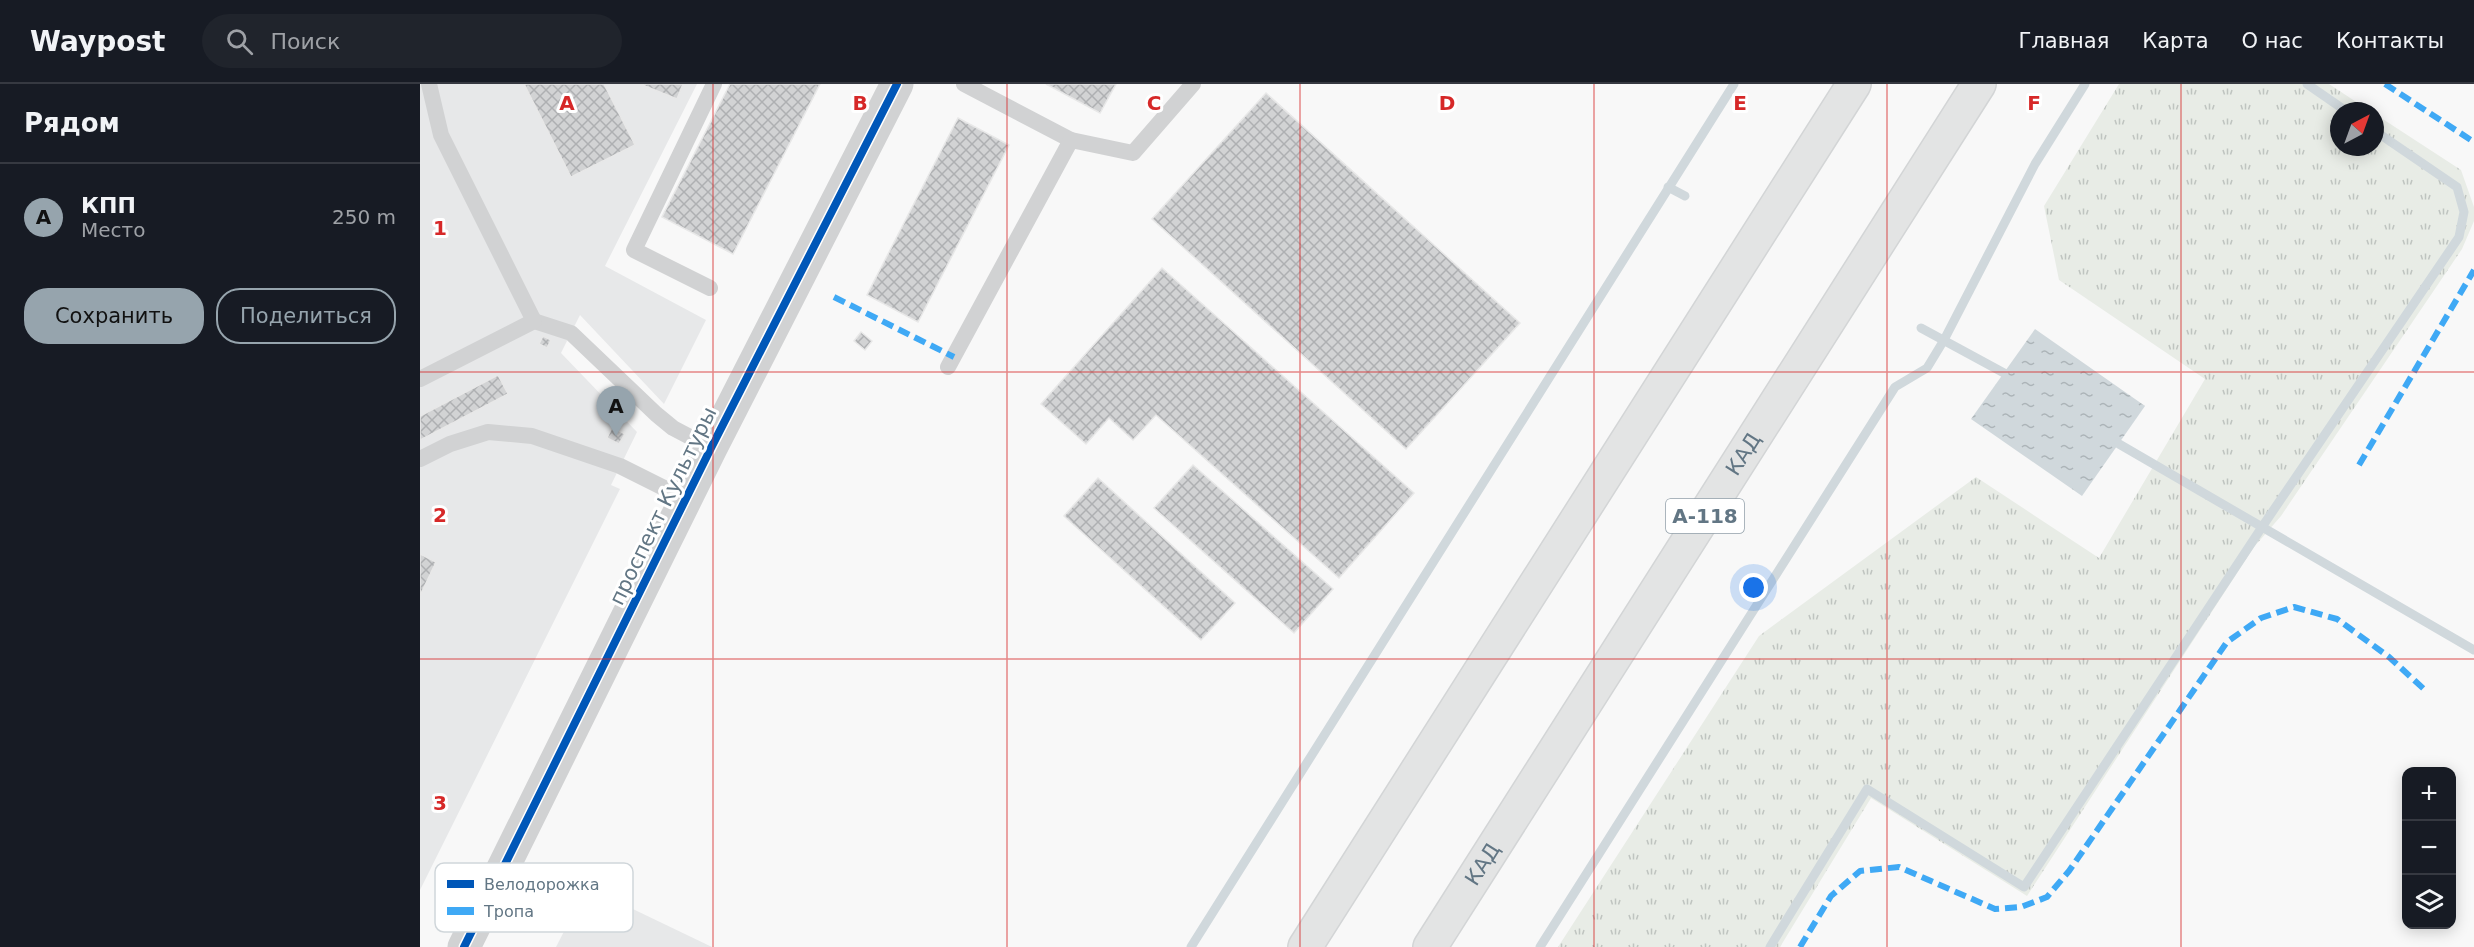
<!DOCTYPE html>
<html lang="ru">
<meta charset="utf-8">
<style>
body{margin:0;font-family:"DejaVu Sans",sans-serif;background:#20242c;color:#f1f3f6}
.controls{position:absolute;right:18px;bottom:18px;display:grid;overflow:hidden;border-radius:12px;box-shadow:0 3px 15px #0003}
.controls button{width:54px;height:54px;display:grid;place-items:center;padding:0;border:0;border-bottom:2px solid #363941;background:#171b24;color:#f1f3f6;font:30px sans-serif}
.compass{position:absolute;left:1910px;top:18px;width:54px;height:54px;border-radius:50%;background:#171b24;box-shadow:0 3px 15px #0003;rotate:41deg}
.you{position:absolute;left:1334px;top:504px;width:21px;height:21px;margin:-15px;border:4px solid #fff;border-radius:50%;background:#1a73e8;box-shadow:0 0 0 9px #1a73e833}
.badge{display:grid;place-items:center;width:39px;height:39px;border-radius:50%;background:#96a4ad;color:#111;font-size:20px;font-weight:700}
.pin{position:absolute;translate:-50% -50px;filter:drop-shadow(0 2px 3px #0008)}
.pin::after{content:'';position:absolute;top:32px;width:21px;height:18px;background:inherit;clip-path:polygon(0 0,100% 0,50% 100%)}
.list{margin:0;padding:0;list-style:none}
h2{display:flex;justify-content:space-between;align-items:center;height:78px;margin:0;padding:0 24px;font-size:26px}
h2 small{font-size:20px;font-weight:400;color:#9ea1a6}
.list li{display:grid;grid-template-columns:39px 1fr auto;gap:18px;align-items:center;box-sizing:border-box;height:108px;padding:0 24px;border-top:2px solid #363941}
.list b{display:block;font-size:22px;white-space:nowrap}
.list p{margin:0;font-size:20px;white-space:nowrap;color:#9ea1a6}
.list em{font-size:20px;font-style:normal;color:#9ea1a6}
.actions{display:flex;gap:12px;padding:18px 24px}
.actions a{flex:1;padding:14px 0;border:2px solid #96a4ad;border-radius:24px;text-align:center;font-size:21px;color:#96a4ad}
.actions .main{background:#96a4ad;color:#111}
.icon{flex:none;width:33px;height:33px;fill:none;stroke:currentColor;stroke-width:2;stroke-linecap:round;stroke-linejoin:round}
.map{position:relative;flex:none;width:2054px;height:863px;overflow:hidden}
header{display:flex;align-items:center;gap:36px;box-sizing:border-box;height:84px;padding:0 30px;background:#171b24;border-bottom:2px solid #363941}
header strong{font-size:28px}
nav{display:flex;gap:33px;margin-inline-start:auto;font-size:21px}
.search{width:420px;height:54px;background:#20242c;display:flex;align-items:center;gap:15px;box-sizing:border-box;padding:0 21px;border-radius:33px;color:#9ea1a6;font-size:22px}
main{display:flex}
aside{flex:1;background:#171b24}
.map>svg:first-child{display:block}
</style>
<header>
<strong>Waypost</strong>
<div class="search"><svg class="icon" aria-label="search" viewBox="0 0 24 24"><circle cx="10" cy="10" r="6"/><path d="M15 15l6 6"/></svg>Поиск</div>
<nav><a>Главная</a><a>Карта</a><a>О нас</a><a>Контакты</a></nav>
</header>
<main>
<aside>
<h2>Рядом<small></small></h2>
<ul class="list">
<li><span class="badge">A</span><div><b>КПП</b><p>Место</p></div><em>250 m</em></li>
</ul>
<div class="actions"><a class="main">Сохранить</a><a>Поделиться</a></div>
</aside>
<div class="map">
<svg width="2054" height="863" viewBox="0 0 2054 863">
<defs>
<pattern id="grass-tufts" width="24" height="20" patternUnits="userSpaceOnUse" patternTransform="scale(1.5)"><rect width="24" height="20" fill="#e8ece6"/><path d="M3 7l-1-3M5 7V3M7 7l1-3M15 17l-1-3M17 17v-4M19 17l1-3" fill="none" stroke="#bfc4c0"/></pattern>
<pattern id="water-ripples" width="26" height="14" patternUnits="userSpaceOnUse" patternTransform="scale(1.5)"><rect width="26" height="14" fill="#d0d8dc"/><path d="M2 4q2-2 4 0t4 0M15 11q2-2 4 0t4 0" fill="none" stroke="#acb4b8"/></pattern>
<pattern id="building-cross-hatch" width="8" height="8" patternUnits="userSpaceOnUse" patternTransform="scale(1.5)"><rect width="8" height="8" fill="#d2d3d4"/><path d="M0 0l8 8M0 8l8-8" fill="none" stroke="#aeb0b2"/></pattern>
</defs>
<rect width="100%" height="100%" fill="#f8f8f8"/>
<g fill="#e7e8e9">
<path d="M0,0h277l-92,182 101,54 -42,84 -84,-89 -19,38 76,79 -26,53 9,4 -200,401z"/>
<path d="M167,803l125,60h-156z"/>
</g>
<path fill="url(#grass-tufts)" d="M1699,0h210l41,27h-31v36h36v-33l86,56 13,37v14l-12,28 -181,267 -27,31 -227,349 -156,-98 -91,149h-222l201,-311 217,-159 123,81 106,-179 -146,-99 -15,-74z"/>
<path fill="url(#water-ripples)" d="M1615,245l110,77 -63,90 -111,-77z"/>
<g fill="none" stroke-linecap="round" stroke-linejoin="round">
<g stroke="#d0d8dc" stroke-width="9">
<path d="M1887,0l39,27"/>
<path d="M1248,103l17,9"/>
<path d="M1501,244l83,45"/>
<path d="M1699,360l355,206"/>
<path d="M771,863l543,-863"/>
<path d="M1120,863l355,-560 32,-19 17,-28 91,-176 50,-80"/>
<path d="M1350,863l97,-158 157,98 238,-360 197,-290 5,-25 -7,-25 -82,-56"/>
</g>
</g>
<g fill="url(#building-cross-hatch)" stroke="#e8e8e8" stroke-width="1.5">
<path d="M104,0h80l31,61 -64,32z"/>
<path d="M220,0h43l-6,15z"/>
<path d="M310,0h90l-87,170 -71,-37z"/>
<path d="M626,0h70l-16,29z"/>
<path d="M846,9l254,230 -114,126 -254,-230z"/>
<path d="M538,34l51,27 -91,177 -51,-27z"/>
<path d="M742,184l252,225 -75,85 -183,-163 -23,25 -24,-22 -23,26 -45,-40z"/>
<path d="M441,248l11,9 -7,9 -11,-9z"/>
<path d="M123,252l8,4 -4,8 -8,-4z"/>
<path d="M78,291l10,19 -88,46v-24z"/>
<path d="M192,343l13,7 -6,10 -12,-6z"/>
<path d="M773,381l140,124 -39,44 -140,-125z"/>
<path d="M678,394l137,125 -34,37 -137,-124z"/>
<path d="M0,470l16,8 -16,34z"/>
</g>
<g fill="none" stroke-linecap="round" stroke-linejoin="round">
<defs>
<g id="motorway">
<path d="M885,863l549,-863"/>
<path id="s1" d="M1010,863l549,-863"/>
</g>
</defs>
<use href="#motorway" stroke="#d3d5d6" stroke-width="36"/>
<g stroke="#d1d2d3" stroke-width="16">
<path d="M544,0l107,56"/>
<path d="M290,204l-76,-38 80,-166"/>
<path d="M114,237l37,12 85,81 17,14 38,20"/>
<path d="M528,283l123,-227 62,13 60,-69"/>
<path d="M0,295l114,-58 -93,-186 -12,-51"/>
<path d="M0,375l30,-15 38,-12 44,4 88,30 66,33"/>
</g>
<path stroke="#d1d2d3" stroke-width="33" d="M44,863l247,-499 186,-364"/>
<use href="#motorway" stroke="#e3e4e4" stroke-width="33"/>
<g stroke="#3fa9f5" stroke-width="6" stroke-dasharray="12 6" stroke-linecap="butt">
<path d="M1965,0l89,58"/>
<path d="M414,213l120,60"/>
<path d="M1939,381l115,-195"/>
<path d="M1380,863l31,-51 29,-25 39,-4 96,42 26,-2 26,-10 22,-26 158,-229 34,-24 33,-11 43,12 52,38 36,33"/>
</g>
<defs>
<path id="cycleway" d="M44,863l247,-499 186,-364"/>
</defs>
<use href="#cycleway" stroke="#fff" stroke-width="11"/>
<use href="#cycleway" stroke="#0057b8" stroke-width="8"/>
</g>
<path fill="none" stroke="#d62828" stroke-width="1.5" stroke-opacity="0.55" d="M293,0v863M587,0v863M880,0v863M1174,0v863M1467,0v863M1761,0v863M0,288h2054M0,575h2054"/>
<g text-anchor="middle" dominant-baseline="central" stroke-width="6" stroke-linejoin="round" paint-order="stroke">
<rect fill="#fff" stroke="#919fa9" stroke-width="1.5" x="1246" y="415" width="78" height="34" rx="4.5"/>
<g font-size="20" font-weight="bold" fill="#627684">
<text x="1285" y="432">А-118</text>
</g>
<g font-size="21" fill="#627684" stroke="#fff">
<text stroke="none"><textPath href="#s1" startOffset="584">КАД</textPath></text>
<text transform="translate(243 422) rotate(-64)">проспект Культуры</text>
<text stroke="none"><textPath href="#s1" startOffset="98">КАД</textPath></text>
</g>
</g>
<rect x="15" y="779" width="198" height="69" rx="9" fill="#fff" stroke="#d0d6da" stroke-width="1.5"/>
<rect x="27" y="796" width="27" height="8" fill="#0057b8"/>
<rect x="27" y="823" width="27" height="8" fill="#3fa9f5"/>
<g font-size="16" fill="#627684">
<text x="64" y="806">Велодорожка</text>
<text x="64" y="833">Тропа</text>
</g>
<g font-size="20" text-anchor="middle" font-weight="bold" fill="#d62828" stroke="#fff" stroke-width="6" stroke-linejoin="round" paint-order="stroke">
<text x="147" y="26">A</text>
<text x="440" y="26">B</text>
<text x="734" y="26">C</text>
<text x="1027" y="26">D</text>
<text x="1320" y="26">E</text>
<text x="1614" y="26">F</text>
<text x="20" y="151">1</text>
<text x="20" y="438">2</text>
<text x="20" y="726">3</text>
</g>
</svg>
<div class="controls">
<button>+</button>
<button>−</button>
<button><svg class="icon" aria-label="layers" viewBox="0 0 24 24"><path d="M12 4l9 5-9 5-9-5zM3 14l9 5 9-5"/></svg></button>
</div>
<svg class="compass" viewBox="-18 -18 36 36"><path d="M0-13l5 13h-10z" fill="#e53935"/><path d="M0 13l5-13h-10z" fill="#9ea1a6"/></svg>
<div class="you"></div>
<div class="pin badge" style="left:196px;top:352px">A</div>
</div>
</main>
